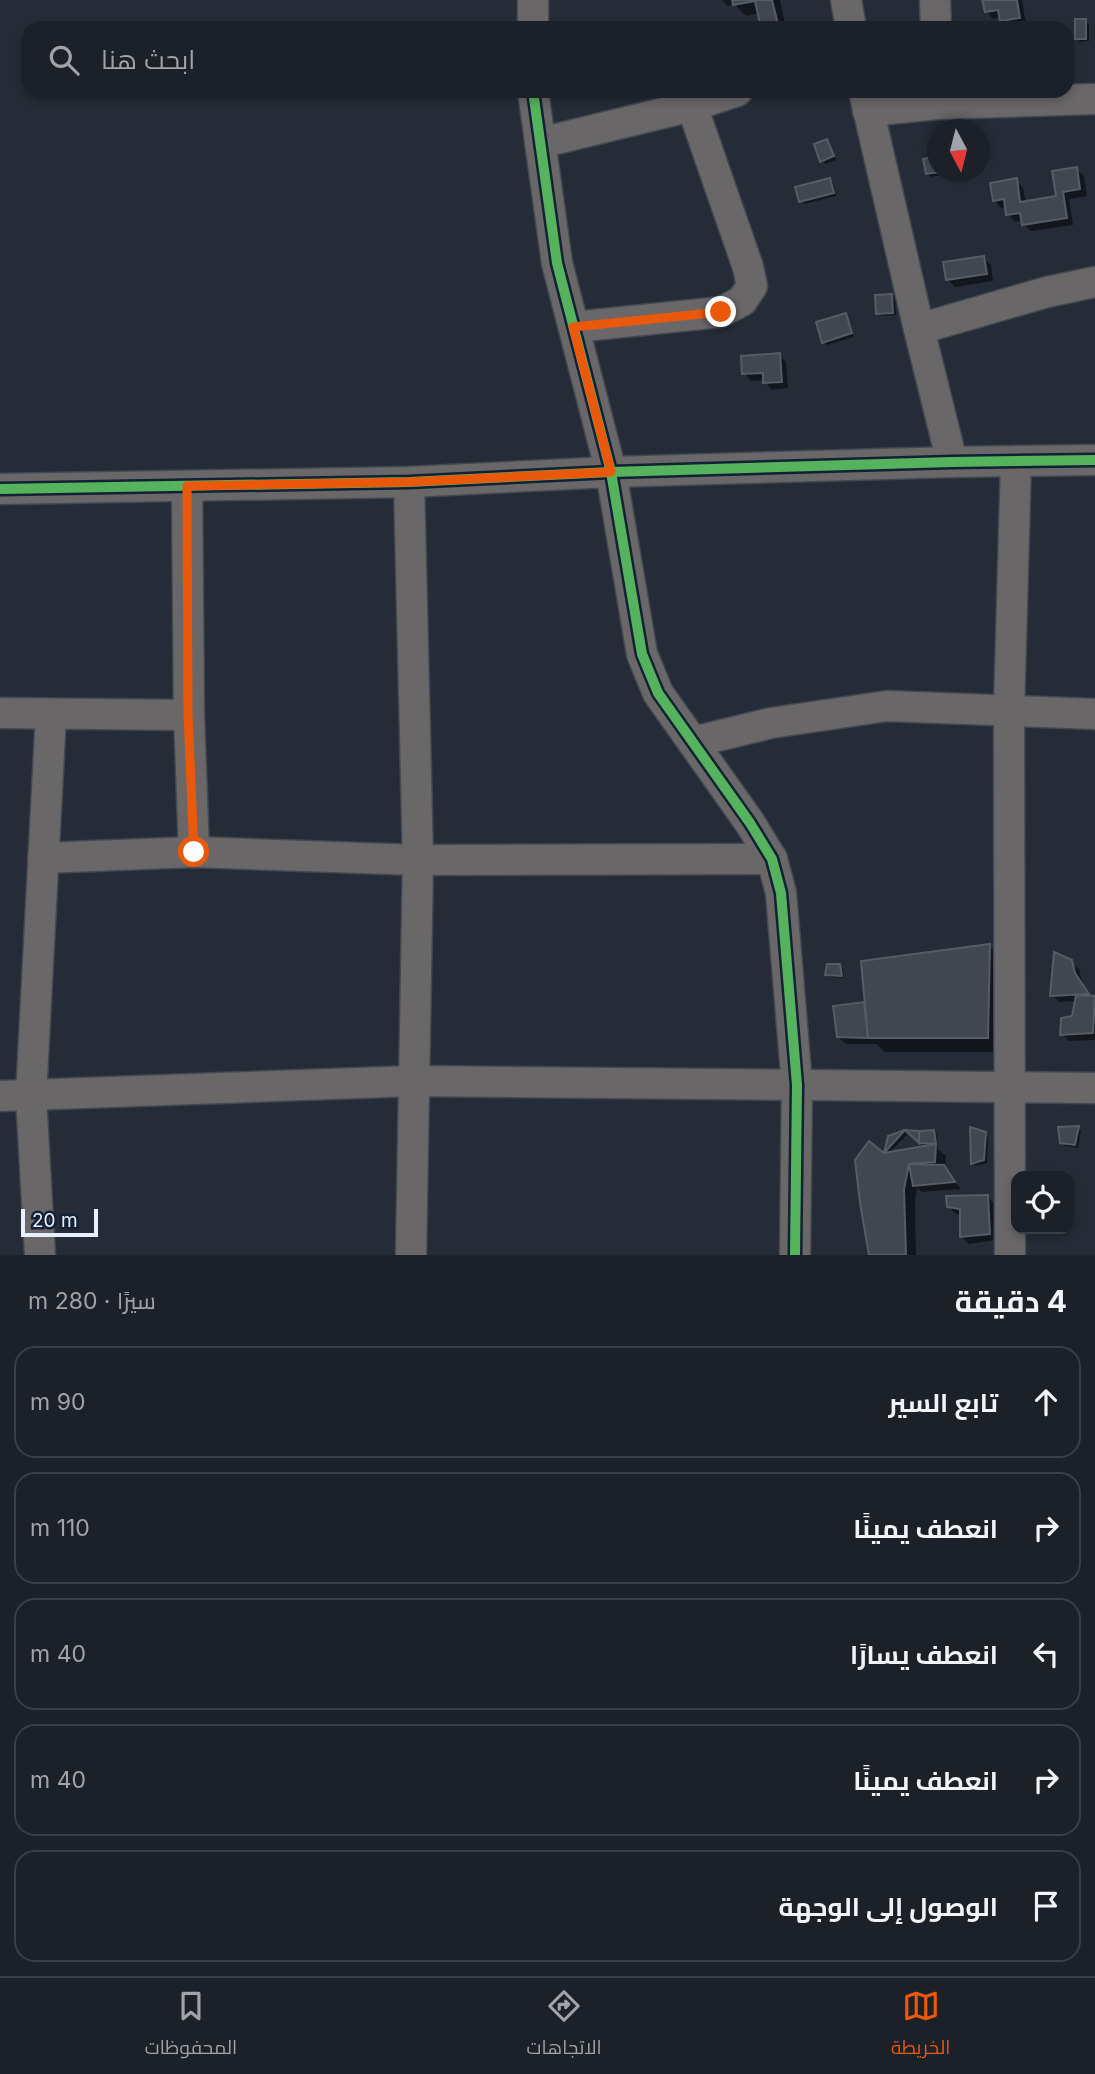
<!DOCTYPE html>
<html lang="ar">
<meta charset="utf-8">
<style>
body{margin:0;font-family:Inter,Cairo,sans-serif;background:#292e35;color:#f1f3f6;direction:rtl}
.controls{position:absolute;right:21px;bottom:21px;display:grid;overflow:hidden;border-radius:14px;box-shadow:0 4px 10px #0003}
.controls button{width:63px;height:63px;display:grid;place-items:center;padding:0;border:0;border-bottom:2px solid #3a3e46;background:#1c2129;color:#f1f3f6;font:35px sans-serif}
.compass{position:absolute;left:927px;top:119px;width:63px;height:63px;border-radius:50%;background:#1c2129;box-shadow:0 4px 10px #0003;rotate:173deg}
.scale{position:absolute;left:21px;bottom:18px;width:77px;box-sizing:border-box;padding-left:7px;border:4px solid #e6f0fe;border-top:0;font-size:19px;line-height:24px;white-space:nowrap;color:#e6f0fe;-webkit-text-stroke:5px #132135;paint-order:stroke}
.stop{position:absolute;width:21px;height:21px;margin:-16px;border:5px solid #ea580c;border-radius:50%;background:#fff}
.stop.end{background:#ea580c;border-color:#fff;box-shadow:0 2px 7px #0008}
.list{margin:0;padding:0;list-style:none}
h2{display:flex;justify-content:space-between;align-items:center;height:91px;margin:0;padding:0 28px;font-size:30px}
h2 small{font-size:23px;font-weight:400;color:#a0a3a8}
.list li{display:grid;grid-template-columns:46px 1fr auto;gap:21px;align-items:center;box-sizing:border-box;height:112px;margin:0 14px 14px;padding:0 14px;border:2px solid #3a3e46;border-radius:21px}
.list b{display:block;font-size:26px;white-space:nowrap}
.list em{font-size:23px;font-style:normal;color:#a0a3a8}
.icon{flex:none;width:38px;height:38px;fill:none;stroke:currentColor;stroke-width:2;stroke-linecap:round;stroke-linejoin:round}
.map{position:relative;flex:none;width:1095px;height:1255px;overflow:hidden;direction:ltr}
.search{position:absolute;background:#1c2129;box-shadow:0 4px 10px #0003;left:21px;right:21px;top:21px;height:77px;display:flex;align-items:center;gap:18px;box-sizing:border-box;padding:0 24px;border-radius:21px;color:#a0a3a8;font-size:26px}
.sheet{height:721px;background:#1c2129}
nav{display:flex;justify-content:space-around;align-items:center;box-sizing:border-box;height:98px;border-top:2px solid #3a3e46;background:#1c2129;font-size:19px;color:#a0a3a8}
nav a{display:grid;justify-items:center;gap:4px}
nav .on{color:#ea580c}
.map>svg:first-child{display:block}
</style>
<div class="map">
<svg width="1095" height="1255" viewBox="0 0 1095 1255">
<rect width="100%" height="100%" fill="#252c37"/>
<g fill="#0007">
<path d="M722,0h58l6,28h-23l-3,-15 -14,3 -12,-12 -6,2z"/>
<path d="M984,0h38l4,25 -17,2 -7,-7 -1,-3 -8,2 -7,-8z"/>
<path d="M1086,20l3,4v17l-9,1 -3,-4z"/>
<path d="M827,142l3,3 6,15 -11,4 -3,-3z"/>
<path d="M937,158v14h8v2l-14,3 -3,-3 -3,-14z"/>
<path d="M1076,169l8,7 3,20 -18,3 4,26 -42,6 -8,-7v-4l-8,2 -7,-8 -1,-7 -6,1 -7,-8 22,-20 7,8 3,15 32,-5z"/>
<path d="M829,180l4,3 3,13 -32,8 -3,-3z"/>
<path d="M983,258l8,7 2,16 -38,6 -7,-7z"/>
<path d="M892,295l3,3 1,17 -15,1 -3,-3z"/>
<path d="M845,315l3,4 6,18 -27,8 -3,-3z"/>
<path d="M779,355l7,7 2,26 -16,2 -7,-8v-2l-14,1 -7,-8z"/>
<path d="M989,946l15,15 -2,91h-118l-7,-8h-31l-8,-7 26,-33 3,3z"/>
<path d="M1071,962l8,7 3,13 9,15h4v43l-26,1 -7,-7 12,-16 2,-17 -17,1 -7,-7z"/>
<path d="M840,966l3,3 1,9 -14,-1 -3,-3z"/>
<path d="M1078,1128l3,3 -3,17 -13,-2 -3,-4z"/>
<path d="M905,1132l2,3 -18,18 37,-6 -17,-15h24l4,3 1,14 8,7 -1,13 16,20 -39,3 -5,-4 -2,13 1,54h-45l18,-118z"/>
<path d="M985,1133l3,4 -1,26 -11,3 -3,-3z"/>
<path d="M987,1196l7,8 2,36 -27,4 -7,-7v-22l-6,-1 -7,-7z"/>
</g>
<g fill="#414751" stroke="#555c66" stroke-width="2">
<path d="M732,0h40l7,28h-18l-6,-27 -22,4z"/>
<path d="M982,0h35l3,18 -20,3 -2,-11 -13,2z"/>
<rect x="1075" y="19" width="11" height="20"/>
<path d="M827,139l7,17 -14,6 -6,-18z"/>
<path d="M937,156v16h4l-15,2 -3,-15z"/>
<path d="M1077,167l3,22 -17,3 4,26 -45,7 -2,-12 -14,2 -2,-16 -11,2 -3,-18 27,-5 3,24 36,-6 -4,-25z"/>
<path d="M830,178l4,15 -35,9 -4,-15z"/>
<path d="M984,256l3,18 -41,6 -3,-18z"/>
<path d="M892,294l1,19 -17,1 -1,-19z"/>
<path d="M846,313l6,20 -30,10 -6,-21z"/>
<path d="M780,353l2,29 -19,1v-10l-21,1 -1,-18z"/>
<path d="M990,944l-2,94h-120l-7,-77z"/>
<path d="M1054,952l18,8 3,13 14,21 -39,2z"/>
<path d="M827,964h13l2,12 -17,-1z"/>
<path d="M1076,995l19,1 -2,37 -33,2 1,-17 11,-2z"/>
<path d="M864,1002l4,36 -31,-1 -4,-31z"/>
<path d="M1079,1126l-4,19 -15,-2 -2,-16z"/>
<path d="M970,1127l16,5 -2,28 -13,4z"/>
<path d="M905,1130l14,1v12z"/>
<path d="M905,1130l-21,23 4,-17z"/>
<path d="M934,1130l2,14 -17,-1v-12z"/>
<path d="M869,1141l15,12 52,-9 -1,18 -26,2 -5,25 2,66h-37l-9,-52 -5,-43z"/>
<path d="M909,1164l35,1 11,17 -42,4z"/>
<path d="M988,1195l2,39 -30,3v-28l-13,-2 -1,-11z"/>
</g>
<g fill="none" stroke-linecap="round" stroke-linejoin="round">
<defs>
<g id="street">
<path d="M533,0v28"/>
<path d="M846,0l5,28"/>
<path d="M935,0l1,28"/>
<path d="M533,91l24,172 54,209 31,182 16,39 92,130 22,36 9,34 16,192 -2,170"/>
<path d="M864,91l55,238 33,133"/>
<path d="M868,111l70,-7 157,-5"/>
<path d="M540,143l152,-37 45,-15"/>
<path d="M574,327l147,-15 21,-11 10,-15 -4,-19 -56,-161"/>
<path d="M919,329l128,-37 48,-10"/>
<path d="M409,482l9,378 -7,395"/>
<path d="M187,486l2,229 5,137"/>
<path d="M0,489l409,-7 202,-10 341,-10 143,-2"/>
<path d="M0,713l189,2"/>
<path d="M693,742l78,-19 116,-17 208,8"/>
<path d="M43,858l151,-6 224,8 354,-1"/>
<path d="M0,1096l414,-15 681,7"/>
<path d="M40,1255l-9,-159 20,-382"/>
<path d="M1010,1255l-1,-545 7,-249"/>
</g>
</defs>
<use href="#street" stroke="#424851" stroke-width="33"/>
<use href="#street" stroke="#6a6768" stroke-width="30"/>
<defs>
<g id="cycleway">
<path d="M533,91l24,172 54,209 31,182 16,39 92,130 22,36 9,34 16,192 -2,170"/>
<path d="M0,489l409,-7 202,-10 341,-10 143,-2"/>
</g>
</defs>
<use href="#cycleway" stroke="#132135" stroke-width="15"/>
<use href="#cycleway" stroke="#56b35d" stroke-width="10"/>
</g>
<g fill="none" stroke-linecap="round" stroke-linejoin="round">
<path stroke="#ea580c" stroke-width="9" d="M194,852l-6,-137 -1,-229 222,-4 202,-10 -38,-145 148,-15"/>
</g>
</svg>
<div class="controls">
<button><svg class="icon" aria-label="locate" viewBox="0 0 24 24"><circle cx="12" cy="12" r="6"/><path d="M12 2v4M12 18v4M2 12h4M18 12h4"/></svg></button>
</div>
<svg class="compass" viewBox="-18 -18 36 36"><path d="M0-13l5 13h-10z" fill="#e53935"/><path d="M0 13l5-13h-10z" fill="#a0a3a8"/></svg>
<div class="scale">20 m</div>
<div class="stop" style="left:194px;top:852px"></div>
<div class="stop end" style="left:721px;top:312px"></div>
<div class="search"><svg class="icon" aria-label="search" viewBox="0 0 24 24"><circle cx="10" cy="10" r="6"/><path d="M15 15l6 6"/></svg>ابحث هنا</div>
</div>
<section class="sheet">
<h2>4 دقيقة<small>سيرًا · 280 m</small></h2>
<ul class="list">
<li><svg class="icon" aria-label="ahead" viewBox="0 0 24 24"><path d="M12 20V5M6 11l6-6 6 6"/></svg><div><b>تابع السير</b></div><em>90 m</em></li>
<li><svg class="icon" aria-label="right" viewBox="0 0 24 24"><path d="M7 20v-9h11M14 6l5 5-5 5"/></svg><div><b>انعطف يمينًا</b></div><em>110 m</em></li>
<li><svg class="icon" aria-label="left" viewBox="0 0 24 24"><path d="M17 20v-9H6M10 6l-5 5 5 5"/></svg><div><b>انعطف يسارًا</b></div><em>40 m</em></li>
<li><svg class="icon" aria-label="right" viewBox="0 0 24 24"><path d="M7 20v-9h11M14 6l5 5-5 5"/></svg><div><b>انعطف يمينًا</b></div><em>40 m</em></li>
<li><svg class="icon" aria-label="arrive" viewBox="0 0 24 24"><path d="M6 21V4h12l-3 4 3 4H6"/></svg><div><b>الوصول إلى الوجهة</b></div></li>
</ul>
</section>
<nav>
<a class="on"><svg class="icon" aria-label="map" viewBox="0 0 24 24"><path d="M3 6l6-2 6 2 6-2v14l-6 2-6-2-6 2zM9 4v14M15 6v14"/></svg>الخريطة</a>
<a><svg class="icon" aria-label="directions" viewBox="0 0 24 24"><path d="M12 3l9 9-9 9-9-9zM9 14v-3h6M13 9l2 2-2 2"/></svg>الاتجاهات</a>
<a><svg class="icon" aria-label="saved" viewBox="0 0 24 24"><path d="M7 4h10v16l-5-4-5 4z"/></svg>المحفوظات</a>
</nav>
